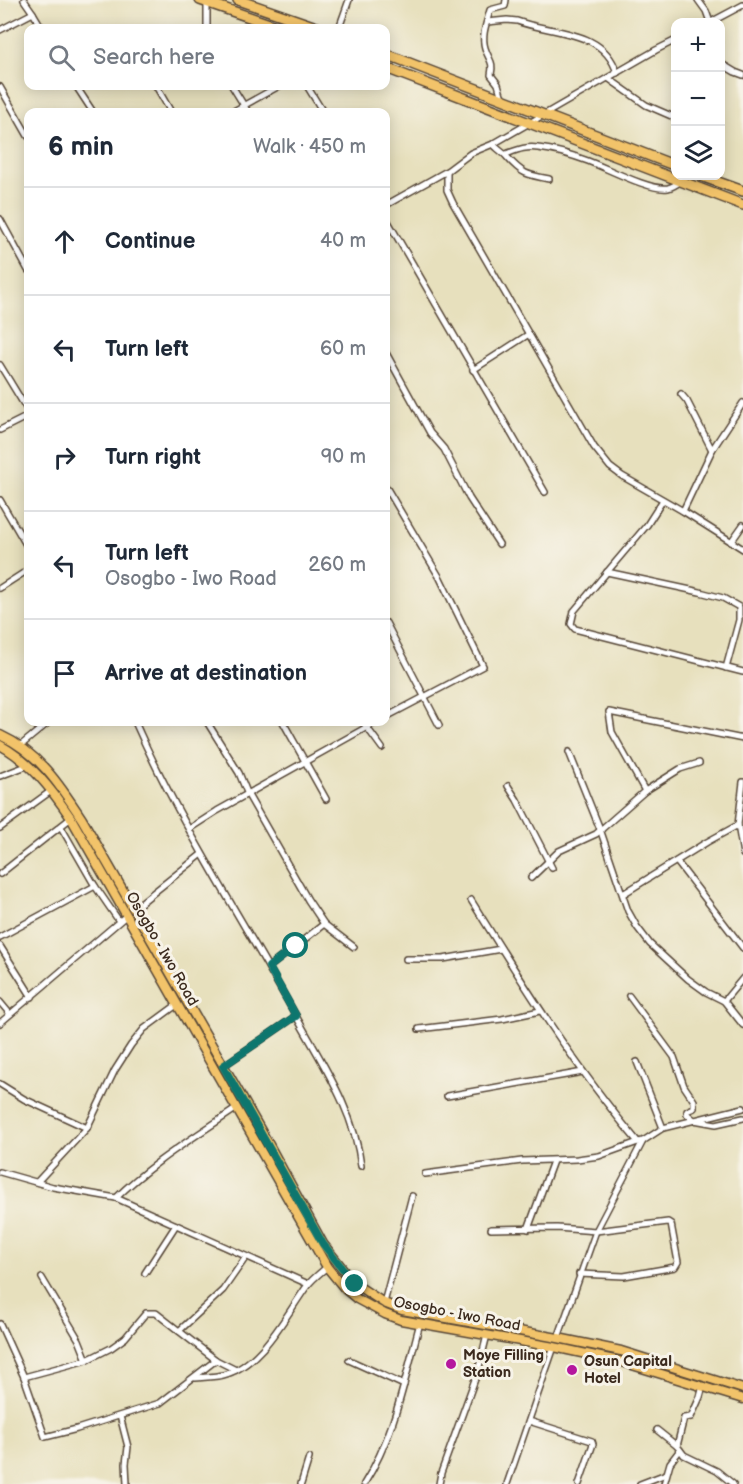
<!DOCTYPE html>
<meta charset="utf-8">
<style>
body{margin:0;font-family:"Balsamiq Sans",sans-serif;background:#f6f6f7;color:#1f2937}
.controls{position:absolute;right:18px;top:18px;display:grid;overflow:hidden;border-radius:12px;box-shadow:0 3px 15px #0003}
.controls button{width:54px;height:54px;display:grid;place-items:center;padding:0;border:0;border-bottom:2px solid #e0e1e3;background:#fff;color:#1f2937;font:30px sans-serif}
.stop{position:absolute;width:18px;height:18px;margin:-14px;border:4px solid #0f766e;border-radius:50%;background:#fff}
.stop.end{background:#0f766e;border-color:#fff;box-shadow:0 2px 6px #0008}
.list{margin:0;padding:0;list-style:none}
h2{display:flex;justify-content:space-between;align-items:center;height:78px;margin:0;padding:0 24px;font-size:26px}
h2 small{font-size:20px;font-weight:400;color:#747a83}
.list li{display:grid;grid-template-columns:39px 1fr auto;gap:18px;align-items:center;box-sizing:border-box;height:108px;padding:0 24px;border-top:2px solid #e0e1e3}
.list b{display:block;font-size:22px;white-space:nowrap}
.list p{margin:0;font-size:20px;white-space:nowrap;color:#747a83}
.list em{font-size:20px;font-style:normal;color:#747a83}
.icon{flex:none;width:33px;height:33px;fill:none;stroke:currentColor;stroke-width:2;stroke-linecap:round;stroke-linejoin:round}
.map{position:relative;flex:none;width:743px;height:1484px;overflow:hidden}
.search{position:absolute;background:#fff;box-shadow:0 3px 15px #0003;left:24px;top:24px;width:366px;height:66px;display:flex;align-items:center;gap:15px;box-sizing:border-box;padding:0 21px;border-radius:12px;color:#747a83;font-size:22px}
.panel{position:absolute;background:#fff;box-shadow:0 3px 15px #0003;left:24px;top:108px;width:366px;height:618px;border-radius:12px}
.map>svg:first-child{display:block}
</style>
<div class="map">
<svg width="743" height="1484" viewBox="0 0 743 1484">
<rect width="100%" height="100%" fill="#f7f3e8"/>
<filter id="ink" filterUnits="userSpaceOnUse"><feTurbulence type="fractalNoise" baseFrequency=".0167" numOctaves="2"/><feDisplacementMap in="SourceGraphic" scale="12" xChannelSelector="R" yChannelSelector="G"/><feConvolveMatrix kernelMatrix="1 2 1 2 8 2 1 2 1" color-interpolation-filters="sRGB"/></filter>
<filter id="wash" filterUnits="userSpaceOnUse"><feTurbulence type="fractalNoise" baseFrequency=".008" numOctaves="4" result="noise"/><feDisplacementMap in="SourceGraphic" scale="24" xChannelSelector="R" yChannelSelector="G"/><feGaussianBlur stdDeviation="1.35" result="paint"/><feColorMatrix in="noise" values="0 0 0 0 0 0 0 0 0 0 0 0 0 0 0 0 0 1.4 0 .05"/><feComposite in="paint" operator="in"/></filter>
<g filter="url(#wash)">
<rect width="100%" height="100%" fill="#e7e0bd"/>
</g>
<g filter="url(#ink)">
<g fill="none" stroke-linecap="round" stroke-linejoin="round">
<defs>
<g id="minor">
<path d="M24,0l9,13"/>
<path d="M698,0l8,11 4,11"/>
<path d="M207,2v26"/>
<path d="M487,22l20,-2 10,1c35,13 87,8 100,52"/>
<path d="M711,22l32,-17"/>
<path d="M339,28l10,-28"/>
<path d="M0,30l33,-17 9,15"/>
<path d="M720,63l15,9 8,3"/>
<path d="M608,78l38,27 30,13"/>
<path d="M76,86l17,26"/>
<path d="M156,86l15,26"/>
<path d="M232,86l16,26"/>
<path d="M307,86l16,26"/>
<path d="M0,87l28,49"/>
<path d="M502,98l-4,-14 -7,-9c3,-14 -2,-14 -6,-27 -4,-13 2,-26 5,-38l15,-4 1,-6"/>
<path d="M232,112l47,-26"/>
<path d="M493,144c4,5 10,8 14,13 15,17 20,18 42,22"/>
<path d="M506,154c11,-4 20,-8 32,-6 17,2 34,7 50,13 19,7 62,30 80,27 5,-1 9,-4 13,-7"/>
<path d="M447,171v19l6,13 141,244 16,20 12,9 61,35 60,38"/>
<path d="M386,205l61,-34 24,-18 22,-9 163,-94 20,-10"/>
<path d="M386,218l159,274"/>
<path d="M0,219l28,51"/>
<path d="M386,353l44,80 14,16 25,49 30,46"/>
<path d="M0,365l28,46"/>
<path d="M473,370l56,-36"/>
<path d="M681,394l6,7 25,49"/>
<path d="M0,430l28,-14"/>
<path d="M386,487l54,91 43,88 -97,51"/>
<path d="M0,500l28,48"/>
<path d="M663,500l-16,25 -73,86 -3,13 4,5 168,43"/>
<path d="M683,511l29,-61 31,-47"/>
<path d="M731,542l12,-17"/>
<path d="M607,572l93,20 23,6 16,9v13l-13,48"/>
<path d="M0,588l28,-18"/>
<path d="M386,623l53,102"/>
<path d="M135,722c45,102 107,197 161,294 26,47 59,96 65,150"/>
<path d="M207,722l32,51 9,22 60,105 16,24 30,23"/>
<path d="M283,722l43,77"/>
<path d="M363,722l19,26"/>
<path d="M20,746l29,-24"/>
<path d="M569,752l31,77 28,82 9,16 13,17 38,35 18,13 18,9 19,24"/>
<path d="M0,776l29,-11"/>
<path d="M743,782l-5,43 5,29"/>
<path d="M508,786l9,14 35,68"/>
<path d="M645,791l-33,-59 -3,-20 134,27"/>
<path d="M61,827l34,59 24,35"/>
<path d="M0,828l51,-37"/>
<path d="M189,829l28,-18 159,-89"/>
<path d="M677,862l66,86"/>
<path d="M0,874l71,-56"/>
<path d="M531,878l28,-27 37,-17 49,-43 35,-22 19,-6"/>
<path d="M623,894l84,-52 31,-17"/>
<path d="M471,900c52,84 103,166 167,242l5,-1"/>
<path d="M133,909l69,-55"/>
<path d="M0,937l95,-51"/>
<path d="M0,946l32,51"/>
<path d="M406,959h37l58,-10"/>
<path d="M269,967l55,-43"/>
<path d="M629,996l45,61 10,29 10,15v7l-7,3v3l7,6 22,4 27,-6"/>
<path d="M724,1001l19,-23"/>
<path d="M0,1002l10,12"/>
<path d="M0,1023l127,-108"/>
<path d="M419,1029l83,-10 38,-8"/>
<path d="M637,1062l26,66"/>
<path d="M223,1066l73,-50"/>
<path d="M0,1084l24,15 63,29"/>
<path d="M447,1096l136,-24"/>
<path d="M0,1172l53,15 63,11 192,86"/>
<path d="M425,1174l97,-13 55,-2 22,-3 39,-14"/>
<path d="M37,1182l50,-54 28,-58 16,-25 13,-16 34,-25"/>
<path d="M116,1198c36,-36 79,-61 121,-90"/>
<path d="M491,1229l66,-1 39,3 72,-9 3,2 7,38 -3,5 -51,9 -45,-2"/>
<path d="M528,1229l25,-68"/>
<path d="M145,1273l31,-48"/>
<path d="M42,1278l37,62 8,20"/>
<path d="M384,1303l28,-107"/>
<path d="M0,1324l24,53 21,60 32,-8 83,-26 56,-43"/>
<path d="M179,1331l44,-41 23,-33"/>
<path d="M558,1338l38,-107 47,-90 20,-13 80,-20"/>
<path d="M349,1360l55,25"/>
<path d="M24,1377l63,-17 24,-12 14,-10 21,-25h10l60,47 20,10"/>
<path d="M195,1378c9,-1 19,-1 28,-3 38,-9 63,-60 84,-89 5,-7 13,-13 20,-19"/>
<path d="M703,1386l-3,11 -9,20 -7,1 -7,28 7,9 33,16 16,13"/>
<path d="M120,1416l8,31 -2,17 1,20"/>
<path d="M529,1421l63,20 1,3 -14,40"/>
<path d="M657,1430l20,16"/>
<path d="M301,1484l8,-26"/>
<path d="M364,1484c31,-49 41,-106 56,-161"/>
<path d="M439,1484l2,-11 37,-102 9,-36"/>
<path d="M507,1484l47,-137"/>
<path d="M640,1484l26,-10"/>
<path d="M664,1484l6,-21 10,-13"/>
</g>
<g id="primary">
<path d="M0,735c38,17 60,50 82,84l186,324 55,101 32,40 29,19 18,7 156,28 63,13 122,38"/>
<path d="M0,745c31,17 52,45 71,73l256,449 18,22 12,10 28,15 16,6 153,27 65,14 124,38"/>
</g>
<g id="trunk">
<path d="M200,0l81,28"/>
<path d="M238,0l81,28"/>
<path d="M386,54l290,112"/>
<path d="M386,68l357,137"/>
<path d="M701,176l42,15"/>
</g>
</defs>
<use href="#minor" stroke="#554536" stroke-width="8"/>
<use href="#primary" stroke="#554536" stroke-width="11"/>
<use href="#trunk" stroke="#554536" stroke-width="12"/>
<use href="#minor" stroke="#fff" stroke-width="5"/>
<use href="#primary" stroke="#f2c36a" stroke-width="8"/>
<use href="#trunk" stroke="#f2c36a" stroke-width="9"/>
</g>
</g>
<g fill="none" stroke-linecap="round" stroke-linejoin="round" filter="url(#ink)">
<path stroke="#0f766e" stroke-width="8" d="M296,946l-27,21 27,49 -73,50 100,178 32,40"/>
</g>
<g fill="#b5179e" stroke="#f7f3e8" stroke-width="2">
<circle cx="451" cy="1364" r="6"/>
<circle cx="572" cy="1370" r="6"/>
</g>
<g text-anchor="middle" dominant-baseline="central" stroke-width="6" stroke-linejoin="round" paint-order="stroke">
<g font-size="15" fill="#3b2a1e" stroke="#f7f3e8">
<text transform="translate(162 949) rotate(60)">Osogbo - Iwo Road</text>
<text transform="translate(457 1314) rotate(11)">Osogbo - Iwo Road</text>
</g>
<g font-size="15" font-weight="bold" fill="#3b2a1e" stroke="#f7f3e8" text-anchor="start">
<text x="463" y="1355">Moye Filling<tspan x="463" dy="17">Station</tspan></text>
<text x="584" y="1361">Osun Capital<tspan x="584" dy="17">Hotel</tspan></text>
</g>
</g>
</svg>
<div class="controls">
<button>+</button>
<button>−</button>
<button><svg class="icon" aria-label="layers" viewBox="0 0 24 24"><path d="M12 4l9 5-9 5-9-5zM3 14l9 5 9-5"/></svg></button>
</div>
<div class="stop" style="left:296px;top:946px"></div>
<div class="stop end" style="left:355px;top:1284px"></div>
<div class="search"><svg class="icon" aria-label="search" viewBox="0 0 24 24"><circle cx="10" cy="10" r="6"/><path d="M15 15l6 6"/></svg>Search here</div>
<section class="panel">
<h2>6 min<small>Walk · 450 m</small></h2>
<ul class="list">
<li><svg class="icon" aria-label="ahead" viewBox="0 0 24 24"><path d="M12 20V5M6 11l6-6 6 6"/></svg><div><b>Continue</b></div><em>40 m</em></li>
<li><svg class="icon" aria-label="left" viewBox="0 0 24 24"><path d="M17 20v-9H6M10 6l-5 5 5 5"/></svg><div><b>Turn left</b></div><em>60 m</em></li>
<li><svg class="icon" aria-label="right" viewBox="0 0 24 24"><path d="M7 20v-9h11M14 6l5 5-5 5"/></svg><div><b>Turn right</b></div><em>90 m</em></li>
<li><svg class="icon" aria-label="left" viewBox="0 0 24 24"><path d="M17 20v-9H6M10 6l-5 5 5 5"/></svg><div><b>Turn left</b><p>Osogbo - Iwo Road</p></div><em>260 m</em></li>
<li><svg class="icon" aria-label="arrive" viewBox="0 0 24 24"><path d="M6 21V4h12l-3 4 3 4H6"/></svg><div><b>Arrive at destination</b></div></li>
</ul>
</section>
</div>
